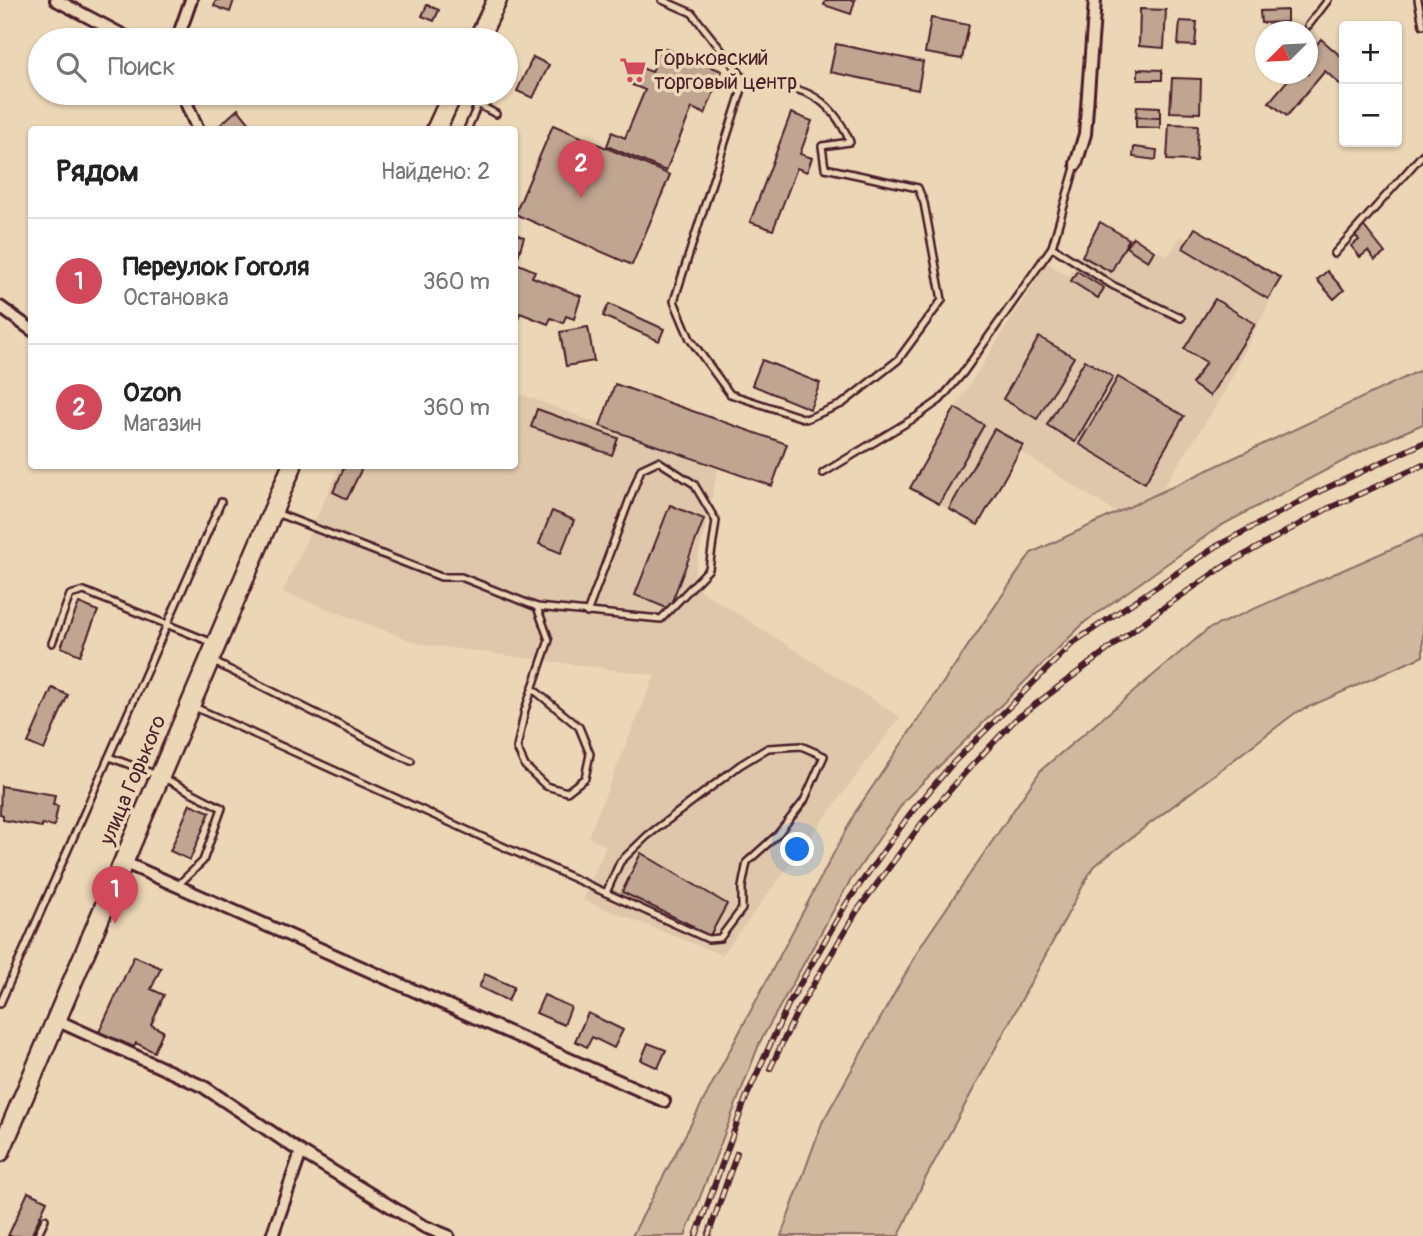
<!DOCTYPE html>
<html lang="ru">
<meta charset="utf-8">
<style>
body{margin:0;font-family:Pangolin,sans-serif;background:#f6f6f6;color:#222}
.controls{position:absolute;right:21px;top:21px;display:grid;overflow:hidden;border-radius:7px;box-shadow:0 2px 5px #0004}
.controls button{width:63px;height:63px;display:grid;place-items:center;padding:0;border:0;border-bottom:2px solid #e0e0e0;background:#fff;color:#222;font:35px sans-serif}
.compass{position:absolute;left:1255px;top:21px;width:63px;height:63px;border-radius:50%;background:#fff;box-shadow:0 2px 5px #0004;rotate:246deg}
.you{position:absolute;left:798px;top:850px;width:24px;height:24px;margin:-18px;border:5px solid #fff;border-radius:50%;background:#1a73e8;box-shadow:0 0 0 10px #1a73e833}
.badge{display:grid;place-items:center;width:46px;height:46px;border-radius:50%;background:#d1495b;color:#fff;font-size:23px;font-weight:700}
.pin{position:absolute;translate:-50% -58px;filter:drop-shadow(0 2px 4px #0008)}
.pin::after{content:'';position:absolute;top:37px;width:24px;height:21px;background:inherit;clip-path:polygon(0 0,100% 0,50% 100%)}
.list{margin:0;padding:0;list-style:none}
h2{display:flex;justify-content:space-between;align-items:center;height:91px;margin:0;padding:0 28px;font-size:30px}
h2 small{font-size:23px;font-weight:400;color:#767676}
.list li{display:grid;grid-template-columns:46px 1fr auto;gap:21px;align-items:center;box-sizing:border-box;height:126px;padding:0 28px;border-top:2px solid #e0e0e0}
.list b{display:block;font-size:26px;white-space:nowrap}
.list p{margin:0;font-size:23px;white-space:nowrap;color:#767676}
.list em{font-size:23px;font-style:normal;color:#767676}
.icon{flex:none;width:38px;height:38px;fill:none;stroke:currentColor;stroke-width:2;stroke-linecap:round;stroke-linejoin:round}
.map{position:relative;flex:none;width:1423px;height:1236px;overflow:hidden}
.search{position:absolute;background:#fff;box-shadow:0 2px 5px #0004;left:28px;top:28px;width:490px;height:77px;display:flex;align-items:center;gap:18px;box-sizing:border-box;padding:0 24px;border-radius:38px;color:#767676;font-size:26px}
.panel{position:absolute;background:#fff;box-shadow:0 2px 5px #0004;left:28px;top:126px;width:490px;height:343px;border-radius:7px}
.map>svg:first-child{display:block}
</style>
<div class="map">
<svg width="1423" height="1236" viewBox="0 0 1423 1236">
<rect width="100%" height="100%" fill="#ebd6b5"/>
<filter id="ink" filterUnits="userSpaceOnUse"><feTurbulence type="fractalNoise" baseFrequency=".0143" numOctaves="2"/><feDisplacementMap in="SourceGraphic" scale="14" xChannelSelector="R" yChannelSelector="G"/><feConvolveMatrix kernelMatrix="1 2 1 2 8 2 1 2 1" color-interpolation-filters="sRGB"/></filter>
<g filter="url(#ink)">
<g fill="#dec7aa">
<path d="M1100,222l68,34 13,-20 7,4 7,-12 86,50 -58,117 -66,102 -42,15 -95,-61 -42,74 -68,-37 45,-80 92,-145 22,13z"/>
<path d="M515,392l203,77 -26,116 208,132 -178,238 -139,-55 23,-54 -18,-9 67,-162 -234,-31 -138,-52 57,-126h174z"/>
</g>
<g fill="#d0b89f" stroke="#8d6c65" stroke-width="2">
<path d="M1423,369v55l-55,24 -148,78 -135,96 -180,178 -58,86 -87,156 -75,194h-53l224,-425 175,-258z"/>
<path d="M1423,535v121l-128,57 -202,154 -169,314 -25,55h-118l41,-113 100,-179 119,-174 167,-141z"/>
</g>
<g fill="#c0a591" stroke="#4a1f2b" stroke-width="2">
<path d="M216,0h18l-4,12 -16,-6z"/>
<path d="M826,0h29l-4,14 -27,-9z"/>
<path d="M427,5l12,5 -5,11 -12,-5z"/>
<path d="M1140,9l26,1 -2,38 -25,-2z"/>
<path d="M1287,10v12l-26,1 -1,-12z"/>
<path d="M931,18l38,7 -7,34 -37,-6z"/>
<path d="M1180,21l17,1 -2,24 -17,-1z"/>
<path d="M1321,39l23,20v29l-19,-17 -38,45 -18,-14 24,-28h15v-18z"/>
<path d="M836,44l87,18 -5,28 -88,-18z"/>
<path d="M662,47l60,24 -17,43 -13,-6 -26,63 -59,-25 5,-14 13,6 20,-48 -13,-5 7,-18 13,5z"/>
<path d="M533,57l16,8 -16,33 -16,-7z"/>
<path d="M1138,69l24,1v10h-24z"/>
<path d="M1172,78l29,1 -1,34 -30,-1z"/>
<path d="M1137,106l23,1v11h-24z"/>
<path d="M238,109l17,21h-31l-4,-5z"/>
<path d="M791,113l21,8 -12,33 12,4 -5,14 -10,-4 -24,62 -23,-8z"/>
<path d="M1136,117l24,1v10l-24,-1z"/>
<path d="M1169,124l29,1 -2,36 -29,-1z"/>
<path d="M553,125l117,50 -38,90 -117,-51z"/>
<path d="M1134,147l23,3 -1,10 -23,-3z"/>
<path d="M1100,222l29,17 -18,33 -29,-16z"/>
<path d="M1362,224l23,29 -10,7 -7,-9 -8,6 -9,-11 8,-6 -7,-8z"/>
<path d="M1195,228l86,50 -13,21 -85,-51z"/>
<path d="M514,233l10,4 -8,26 19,8 -3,6 49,19 -7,23 -8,-3 -3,7 -12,-5 -3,6 -28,-11 -6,18z"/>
<path d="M1133,237l21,14 -6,10 -22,-14z"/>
<path d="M1077,271l27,17 -6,10 -27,-17z"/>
<path d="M1327,271l17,19 -10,9 -17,-19z"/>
<path d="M1215,299l40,25 -45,72 -18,-12 14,-22 -22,-13z"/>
<path d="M609,304l55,25 -5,12 -56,-25z"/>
<path d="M588,327l6,34 -28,5 -6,-34z"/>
<path d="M1039,337l35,20 -37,62 -34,-20z"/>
<path d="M762,360l58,23 -10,26 -58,-24z"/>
<path d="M1085,360l28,17 -38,65 -28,-17z"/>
<path d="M1118,377l66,39 -39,67 -66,-39z"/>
<path d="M615,384l172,60 -15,42 -172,-60z"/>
<path d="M955,408l29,17 -45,79 -29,-16z"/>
<path d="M537,409l81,29 -6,17 -81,-28z"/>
<path d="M994,429l29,16 -45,80 -29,-16z"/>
<path d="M345,466h18l-16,33 -14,-7z"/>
<path d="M670,505l34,14 -35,90 -34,-14z"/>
<path d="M552,511l22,9 -13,33 -22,-9z"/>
<path d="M79,603l19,8 -18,44 -19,-8z"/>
<path d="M52,688l16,7 -24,55 -16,-7z"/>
<path d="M1,786l54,9 -2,10 5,1 -4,20 -12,-2v3l-39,-7v-5l-3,-1z"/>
<path d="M190,804l20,8 -20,48 -20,-9z"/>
<path d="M641,853l86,51 -19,35 -20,-9 5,-4 -71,-34z"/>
<path d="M134,956l27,12 -10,21 13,6 -13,30 12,6 -9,21 -18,-9 -2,4 -35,-15z"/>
<path d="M485,974l29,13 -6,14 -29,-14z"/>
<path d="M544,995l27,12 -7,18 -28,-12z"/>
<path d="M588,1013l35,17 -9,18 -22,-11 -5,10 -12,-6z"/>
<path d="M648,1043l18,7 -8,18 -17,-8z"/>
<path d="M28,1192l19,9 -16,35h-23z"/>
</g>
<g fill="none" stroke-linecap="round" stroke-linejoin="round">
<defs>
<g id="lane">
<path d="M662,0l30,13 53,67c51,7 83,9 105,62l-28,4 3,22 93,20 6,15 18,97 -44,60 -56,44 -36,15 -76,-25 -40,-55 -16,-38 71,-221"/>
<path d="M1418,0l5,25"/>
<path d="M1308,26l20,-26"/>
<path d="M457,93l39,21"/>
<path d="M467,130l11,-26"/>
<path d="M1052,247l60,38 69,33"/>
<path d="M1334,254l89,-100"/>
<path d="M823,473l93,-56 24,-17 23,-27 89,-126 24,-83"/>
<path d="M276,513l165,64h20l76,30 12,33 -24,70 -8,38 8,18 21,20 21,6 18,-14 5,-24 -11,-27 -46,-38"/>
<path d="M537,607l124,12 48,-50 7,-48 -22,-37 -36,-23 -17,8 -54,144"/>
<path d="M52,643l18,-48 14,-4 129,52"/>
<path d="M214,662l197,99"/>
<path d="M192,706c172,78 344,155 516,233l12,-1 22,-29v-22l5,-25 30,-27 27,-34 20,-45 -23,-10 -33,2 -28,17 -93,71 -27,26 -14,31"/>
<path d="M109,757l51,19 62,32 -19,53 -25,24"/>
<path d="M0,1004l221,-502"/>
<path d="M37,1236l8,-17"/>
</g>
<g id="street">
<path d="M56,0l76,40"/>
<path d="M177,40l14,-40"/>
<path d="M182,93l16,37"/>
<path d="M1076,164l9,-30 10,-134"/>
<path d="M0,307l32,23"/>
<path d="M123,862l541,239"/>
<path d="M56,1020l148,67 97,65 122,74 25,10"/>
<path d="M272,1236l29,-84"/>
</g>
<g id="primary">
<path d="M478,40l19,-40"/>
<path d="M436,130l17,-37"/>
<path d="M0,1152l292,-686"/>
</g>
</defs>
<use href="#lane" stroke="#4a1f2b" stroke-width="10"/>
<use href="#street" stroke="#4a1f2b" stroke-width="16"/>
<use href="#primary" stroke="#4a1f2b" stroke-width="23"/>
<use href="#lane" stroke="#ebd6b5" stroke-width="5"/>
<use href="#street" stroke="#ebd6b5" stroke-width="10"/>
<use href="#primary" stroke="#ebd6b5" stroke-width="18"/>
<defs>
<g id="rail">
<path d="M770,1069l27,-57 60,-101 65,-88 41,-48 52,-55 145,-110 66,-45 101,-56 96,-44"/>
<path d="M696,1236l50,-138 42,-93 58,-101 64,-90 42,-50 122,-122 143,-96 101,-54 105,-49"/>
<path d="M708,1236l29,-83"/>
</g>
</defs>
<use href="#rail" stroke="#4a1f2b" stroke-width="6"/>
<use href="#rail" stroke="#ebd6b5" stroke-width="3.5" stroke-dasharray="10" stroke-linecap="butt"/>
</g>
</g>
<defs>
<symbol id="supermarket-bare" viewBox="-9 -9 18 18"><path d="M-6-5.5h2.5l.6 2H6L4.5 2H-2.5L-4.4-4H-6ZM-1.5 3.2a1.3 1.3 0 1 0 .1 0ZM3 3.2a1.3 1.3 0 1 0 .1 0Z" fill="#d1495b" stroke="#ebd6b5" stroke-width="2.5" paint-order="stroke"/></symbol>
</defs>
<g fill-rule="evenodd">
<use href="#supermarket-bare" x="614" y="51" width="38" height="38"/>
</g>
<g text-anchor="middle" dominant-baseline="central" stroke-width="7" stroke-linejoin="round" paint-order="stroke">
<g font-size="21" fill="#4a1f2b" stroke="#ebd6b5" text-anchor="start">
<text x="654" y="58">Горьковский<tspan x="654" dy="24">торговый центр</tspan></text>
</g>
<g font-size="21" fill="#4a1f2b" stroke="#ebd6b5">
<text transform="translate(133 780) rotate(-67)">улица Горького</text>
</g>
</g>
</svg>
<div class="controls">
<button>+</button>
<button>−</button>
</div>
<svg class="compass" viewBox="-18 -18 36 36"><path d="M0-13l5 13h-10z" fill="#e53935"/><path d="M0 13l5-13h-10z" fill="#767676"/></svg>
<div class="you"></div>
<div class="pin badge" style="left:115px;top:924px">1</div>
<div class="pin badge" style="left:581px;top:198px">2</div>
<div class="search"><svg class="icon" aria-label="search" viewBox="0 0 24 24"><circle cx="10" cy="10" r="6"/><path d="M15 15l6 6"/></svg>Поиск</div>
<section class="panel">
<h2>Рядом<small>Найдено: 2</small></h2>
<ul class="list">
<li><span class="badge">1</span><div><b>Переулок Гоголя</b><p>Остановка</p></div><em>360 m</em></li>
<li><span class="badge">2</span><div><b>Ozon</b><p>Магазин</p></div><em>360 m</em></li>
</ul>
</section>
</div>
